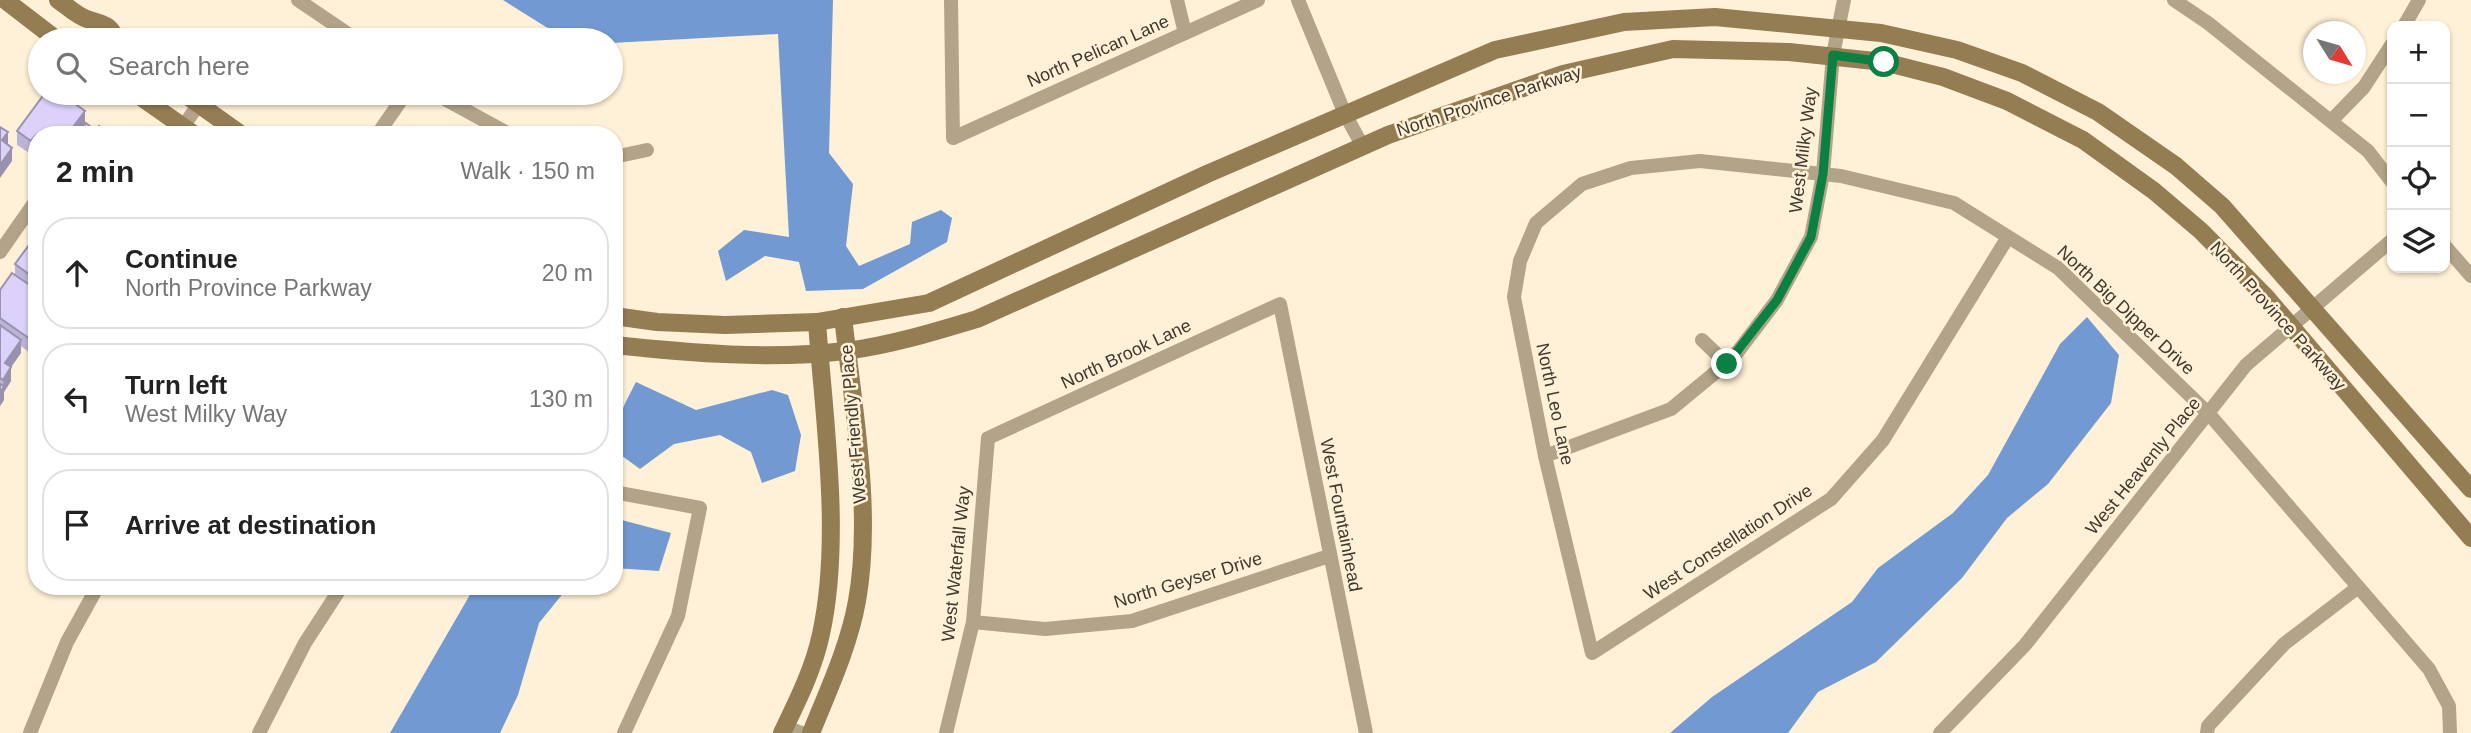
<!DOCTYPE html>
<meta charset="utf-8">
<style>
body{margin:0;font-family:Helvetica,sans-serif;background:#f6f6f6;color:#222}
.controls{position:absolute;right:21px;top:21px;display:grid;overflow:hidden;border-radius:14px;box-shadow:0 2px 5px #0004}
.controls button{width:63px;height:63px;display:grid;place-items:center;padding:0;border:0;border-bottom:2px solid #e0e0e0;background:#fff;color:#222;font:35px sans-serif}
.compass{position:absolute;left:2303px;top:21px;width:63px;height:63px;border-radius:50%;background:#fff;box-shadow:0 2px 5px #0004;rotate:127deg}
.stop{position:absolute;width:21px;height:21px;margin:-16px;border:5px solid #0b8043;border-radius:50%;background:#fff}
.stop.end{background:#0b8043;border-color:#fff;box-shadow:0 2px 7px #0008}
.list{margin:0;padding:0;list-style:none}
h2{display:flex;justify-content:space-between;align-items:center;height:91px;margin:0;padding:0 28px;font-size:30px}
h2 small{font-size:23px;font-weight:400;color:#767676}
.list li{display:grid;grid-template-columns:46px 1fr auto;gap:21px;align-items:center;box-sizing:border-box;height:112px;margin:0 14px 14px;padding:0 14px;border:2px solid #e0e0e0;border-radius:28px}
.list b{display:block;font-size:26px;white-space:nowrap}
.list p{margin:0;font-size:23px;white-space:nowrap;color:#767676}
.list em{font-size:23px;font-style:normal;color:#767676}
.icon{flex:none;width:38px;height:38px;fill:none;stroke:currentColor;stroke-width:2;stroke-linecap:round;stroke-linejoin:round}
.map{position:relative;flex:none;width:2471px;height:733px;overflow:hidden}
.search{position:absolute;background:#fff;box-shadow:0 2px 5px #0004;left:28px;top:28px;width:595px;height:77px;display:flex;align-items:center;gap:18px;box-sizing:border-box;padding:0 24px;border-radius:38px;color:#767676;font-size:26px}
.panel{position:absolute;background:#fff;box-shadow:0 2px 5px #0004;left:28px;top:126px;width:595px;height:469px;border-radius:28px}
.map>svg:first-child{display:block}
</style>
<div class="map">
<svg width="2471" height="733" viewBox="0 0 2471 733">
<rect width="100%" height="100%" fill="#fff1d7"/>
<g fill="#7299d1">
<path d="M503,0h330l-4,153 24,31 -7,62 13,20 51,-22 2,-22 29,-12 11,8 -5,24 -84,47 -57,2 -7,-29 -34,-6 -39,25 -8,-30 26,-21 45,7 -11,-203 -167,9 -33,-3 -32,-13z"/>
<path d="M2087,317l32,38 -8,48 -63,81 -41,34 -45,60 -86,84 -58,30 -30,41h-118l42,-36 140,-95 26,-34 75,-55 35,-38 72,-131z"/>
<path d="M636,382l60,28 76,-20 16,5 13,40 -6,36 -33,12 -11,-31 -31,-17 -46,9 -34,25 -26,-19c0,-27 10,-45 22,-68z"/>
<path d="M614,518l57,15 -12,38 -45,-3z"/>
<path d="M475,586h94l-30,37 -21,72 -18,38h-110z"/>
</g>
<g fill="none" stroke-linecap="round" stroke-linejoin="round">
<g stroke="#b3a388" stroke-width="14">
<path d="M298,0l59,40"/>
<path d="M951,0l2,138 305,-138"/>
<path d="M1177,0l8,33"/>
<path d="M1298,0l47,114 17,31"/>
<path d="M2174,0l34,23 160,128 24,31"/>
<path d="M2404,26l15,-26"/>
<path d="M434,93l77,42"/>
<path d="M2331,121l33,-34 28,-43"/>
<path d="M177,135l22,-31"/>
<path d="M377,135l29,-42"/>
<path d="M614,157l33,-7"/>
<path d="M2008,237l-125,203 -52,59 -239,154 -47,-197 -31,-159 6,-36 16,-38 46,-39 49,-16 69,-7 141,15 113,27 104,65 151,146 220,255 20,37 1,27"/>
<path d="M2445,246l26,30"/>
<path d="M0,252l37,-53"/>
<path d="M1702,340l25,24"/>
<path d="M1545,456l126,-47 62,-51 44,-58 34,-63 12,-63 10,-119 11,-55"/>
<path d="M614,492l86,16 -22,108 -54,117"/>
<path d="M973,622l72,7 87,-8 197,-65"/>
<path d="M785,727l17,6"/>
<path d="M30,733l37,-91 31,-56"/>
<path d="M259,733l46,-90 37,-57"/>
<path d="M946,733l27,-111 15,-184 292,-134 86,429"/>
<path d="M1940,733l85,-88 221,-280 146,-125"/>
<path d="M2207,733l1,-7 76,-82 73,-56"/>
</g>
<g stroke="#947c53" stroke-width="18">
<path d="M5,0l52,40"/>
<path d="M58,0c9,6 19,16 29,19 15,6 23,4 29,21"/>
<path d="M135,93l60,42"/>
<path d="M183,93l59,42"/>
<path d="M614,316l43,6 68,3 92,-3 112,-19 278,-129 288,-124 129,-28 91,-5 166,16 76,17 65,23 76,39 78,54 46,40 249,283"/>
<path d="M614,345c77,8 155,15 232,6 45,-6 88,-19 131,-32l411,-184 175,-61 110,-25 116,3 95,10 59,15 64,24 76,39 71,51 47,40 65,66 205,241"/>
<path d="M782,733c15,-31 32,-65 39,-99 21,-96 3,-214 -4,-312"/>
<path d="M811,733c17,-42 38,-87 46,-132 16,-89 -4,-195 -14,-284"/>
</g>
</g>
<g fill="#bcb4d7">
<path d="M85,124l11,7 16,4h-75v14l-1,-1 -5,6 -14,-9v-14z"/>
<path d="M37,234v110l-7,9 -9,-7v7l-10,14v14l-7,11v8l-4,6v-116l15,-16v-10z"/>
</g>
<g fill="#9992af">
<path d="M85,111v13l-8,11h-10z"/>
<path d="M8,132v14l-6,-6z"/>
<path d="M36,135v13l-5,6v-13z"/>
<path d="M12,148v13l-12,17v-13z"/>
<path d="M37,331v13l-7,9v-14z"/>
<path d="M21,340v13l-10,14v14l-7,11v8l-4,6v-13l3,-5 2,-25z"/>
</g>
<g fill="#dbd1fa" stroke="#9992af" stroke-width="2">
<path d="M45,93h15l25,18 -18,24h-31l-5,6 -14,-10z"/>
<path d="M86,123l10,8 3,-5 13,9h-35z"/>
<path d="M0,127l8,5 -6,8 10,8 -12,17z"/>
<path d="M37,234v46l-22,-16z"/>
<path d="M12,273l25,17v41l-7,8 -30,-21v-28z"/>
<path d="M0,325l21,15 -16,23 6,4 -8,13 -3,-2z"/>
<path d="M0,384l4,2 -4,7z"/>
</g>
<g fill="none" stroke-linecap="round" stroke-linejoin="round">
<path stroke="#0b8043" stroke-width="9" d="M1727,364l50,-64 34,-63 12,-63 10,-119 51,7"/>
</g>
<g text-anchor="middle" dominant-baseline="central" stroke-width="5" stroke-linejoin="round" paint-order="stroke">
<g font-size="18" fill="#3f392f" stroke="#fff1d7">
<text transform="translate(1098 51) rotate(-24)">North Pelican Lane</text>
<text transform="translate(1489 101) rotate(-18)">North Province Parkway</text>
<text transform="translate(1803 150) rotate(-83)">West Milky Way</text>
<text transform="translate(2126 310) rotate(43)">North Big Dipper Drive</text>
<text transform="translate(2278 316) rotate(48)">North Province Parkway</text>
<text transform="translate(1126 354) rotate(-25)">North Brook Lane</text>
<text transform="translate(1555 404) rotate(78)">North Leo Lane</text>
<text transform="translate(853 424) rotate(-95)">West Friendly Place</text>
<text transform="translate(2143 466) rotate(-51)">West Heavenly Place</text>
<text transform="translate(1341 515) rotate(79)">West Fountainhead</text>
<text transform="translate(1728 542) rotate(-33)">West Constellation Drive</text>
<text transform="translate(956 564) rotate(-84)">West Waterfall Way</text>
<text transform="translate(1188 580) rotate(-17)">North Geyser Drive</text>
</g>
</g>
</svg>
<div class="controls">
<button>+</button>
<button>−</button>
<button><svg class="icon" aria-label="locate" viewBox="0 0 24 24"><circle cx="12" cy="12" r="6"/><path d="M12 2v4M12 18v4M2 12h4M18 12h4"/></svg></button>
<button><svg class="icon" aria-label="layers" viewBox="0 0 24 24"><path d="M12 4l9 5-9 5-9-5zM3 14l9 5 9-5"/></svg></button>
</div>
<svg class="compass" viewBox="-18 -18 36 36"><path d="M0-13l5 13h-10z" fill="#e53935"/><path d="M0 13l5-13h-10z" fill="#767676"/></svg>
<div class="stop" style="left:1884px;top:62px"></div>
<div class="stop end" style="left:1727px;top:364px"></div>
<div class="search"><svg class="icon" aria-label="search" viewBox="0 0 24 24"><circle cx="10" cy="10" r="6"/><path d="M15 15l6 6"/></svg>Search here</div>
<section class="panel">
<h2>2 min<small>Walk · 150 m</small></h2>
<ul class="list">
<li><svg class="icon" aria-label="ahead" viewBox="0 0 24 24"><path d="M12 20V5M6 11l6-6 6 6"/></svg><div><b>Continue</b><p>North Province Parkway</p></div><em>20 m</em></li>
<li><svg class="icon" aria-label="left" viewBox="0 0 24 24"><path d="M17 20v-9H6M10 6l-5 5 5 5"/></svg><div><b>Turn left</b><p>West Milky Way</p></div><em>130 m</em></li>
<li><svg class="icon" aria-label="arrive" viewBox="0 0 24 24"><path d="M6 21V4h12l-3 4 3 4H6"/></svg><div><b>Arrive at destination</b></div></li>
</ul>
</section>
</div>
